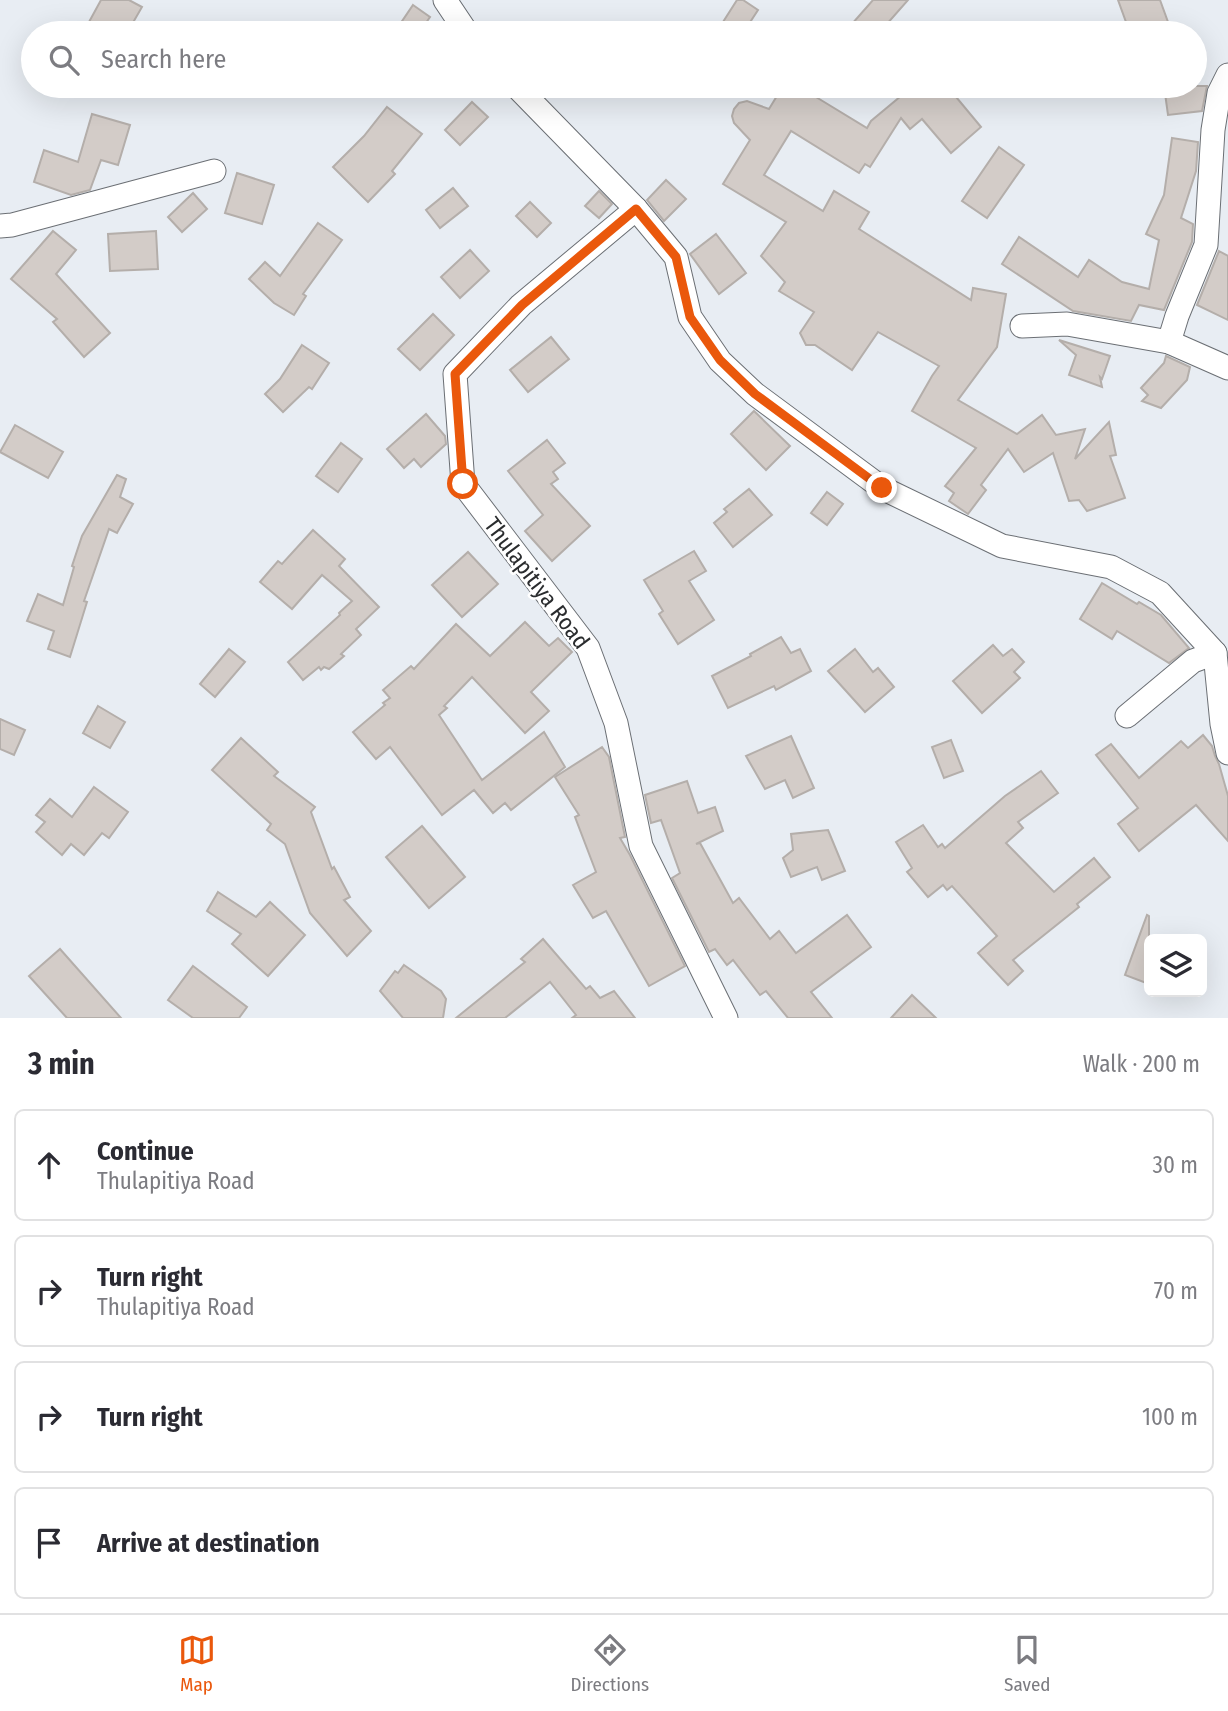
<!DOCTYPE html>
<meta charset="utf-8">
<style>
body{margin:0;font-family:"Fira Sans Condensed",sans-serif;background:#f7f7f7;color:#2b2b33}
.controls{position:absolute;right:21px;bottom:21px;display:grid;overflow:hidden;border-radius:10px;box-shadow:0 7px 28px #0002}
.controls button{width:63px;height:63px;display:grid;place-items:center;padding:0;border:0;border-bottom:2px solid #e1e1e2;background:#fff;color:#2b2b33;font:35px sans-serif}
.stop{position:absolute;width:21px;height:21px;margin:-16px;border:5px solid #ea580c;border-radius:50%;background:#fff}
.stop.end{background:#ea580c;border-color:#fff;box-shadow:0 2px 7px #0008}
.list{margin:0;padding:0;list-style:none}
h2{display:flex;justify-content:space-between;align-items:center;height:91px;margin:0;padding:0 28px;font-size:30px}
h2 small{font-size:23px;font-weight:400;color:#7c7c81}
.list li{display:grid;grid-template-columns:46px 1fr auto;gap:21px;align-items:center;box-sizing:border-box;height:112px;margin:0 14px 14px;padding:0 14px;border:2px solid #e1e1e2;border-radius:10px}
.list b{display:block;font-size:26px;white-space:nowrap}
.list p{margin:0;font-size:23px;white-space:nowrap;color:#7c7c81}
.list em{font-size:23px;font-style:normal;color:#7c7c81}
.icon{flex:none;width:38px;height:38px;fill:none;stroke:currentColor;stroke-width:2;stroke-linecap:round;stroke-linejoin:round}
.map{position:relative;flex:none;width:1228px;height:1018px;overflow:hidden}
.search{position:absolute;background:#fff;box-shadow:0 7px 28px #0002;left:21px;right:21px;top:21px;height:77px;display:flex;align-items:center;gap:18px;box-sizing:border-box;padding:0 24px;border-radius:38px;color:#7c7c81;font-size:26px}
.sheet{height:595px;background:#fff}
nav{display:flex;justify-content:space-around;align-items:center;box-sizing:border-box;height:98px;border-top:2px solid #e1e1e2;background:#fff;font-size:19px;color:#7c7c81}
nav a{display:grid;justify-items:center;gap:4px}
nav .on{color:#ea580c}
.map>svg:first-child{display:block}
</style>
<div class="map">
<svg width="1228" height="1018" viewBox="0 0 1228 1018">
<rect width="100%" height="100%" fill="#e8edf3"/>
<g fill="#d3ccc8" stroke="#b4aeaa" stroke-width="2">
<path d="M101,0h28l13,7 -15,26h-44z"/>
<path d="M737,0h6l15,10 -15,23h-27z"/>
<path d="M873,0h35l-29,33h-35z"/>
<path d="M1118,0h42l12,33h-42z"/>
<path d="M413,5l17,12 -11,16h-25z"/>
<path d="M783,86h40l-7,11 51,31 4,-7 42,-35h34l34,41 -30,26 -29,-34 -12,10 -9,-11 -31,49 -5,-3 -6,9 -68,-42 -27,44 59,36 11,-20 35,21 -10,17 112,71 2,-12 33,6 -9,53 -39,53 59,34 25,-19 14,20 29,-6 -10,30 34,-37 7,33 -6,1 15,42 -38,13 -8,-11 -10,1 -16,-48 -29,19 -16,-23 -27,36 5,5 -18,24 -19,-13 5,-8 -9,-7 31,-38 -64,-37 20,-35 7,-10 -61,-34 -26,38 -37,-25h-9l-6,-12 14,-21 -35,-21 6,-9 -24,-26 25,-34 -63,-38 27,-44 -16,-17 -2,-7 2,-7 5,-6 8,-2 22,8z"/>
<path d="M1164,86h43l-5,25 -34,4z"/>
<path d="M472,102l16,15 -28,28 -15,-15z"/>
<path d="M387,107l35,27 -30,37 3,3 -27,28 -35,-35 31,-31z"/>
<path d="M92,114l38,11 -12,40 -17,-5 -11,30 -19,5 -37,-13 10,-32 34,12z"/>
<path d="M1172,138l26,4 -2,29 -15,47 12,6 -1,18 -28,68 -25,-5 -8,16 -58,-10 -71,-47 17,-27 59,40 11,-17 33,22 27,7 10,-49 -13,-6 18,-39z"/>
<path d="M999,147l25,18 -37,53 -25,-17z"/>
<path d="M237,173l37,12 -12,39 -37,-11z"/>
<path d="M666,180l20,19 -22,22 -17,-21z"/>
<path d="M453,188l15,18 -28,22 -14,-18z"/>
<path d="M599,191l13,13 -13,14 -14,-12z"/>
<path d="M193,193l14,16 -25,23 -14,-15z"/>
<path d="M530,202l21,21 -14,14 -21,-21z"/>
<path d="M318,223l24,17 -39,54 3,2 -12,19 -20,-12 -25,-24 16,-17 15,14z"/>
<path d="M53,231l23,19 -20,24 54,59 -26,24 -31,-35 4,-3 -46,-40z"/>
<path d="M156,231l2,38 -48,2 -2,-37z"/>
<path d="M716,234l30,39 -27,21 -29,-40z"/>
<path d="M470,250l19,21 -29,27 -19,-21z"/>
<path d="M1219,251l9,5v64l-31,-15z"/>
<path d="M433,314l21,21 -34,35 -22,-21z"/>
<path d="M551,337l18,22 -41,33 -18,-22z"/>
<path d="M1059,340l51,16 -8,23 -2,-2 2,10 -33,-12 7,-20z"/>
<path d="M302,345l27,18 -17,26 -3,-2 -26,25 -18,-18 15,-15z"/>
<path d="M1166,356l24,11 -3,13 -26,28 -19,-7 6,-6 -7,-7 23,-25z"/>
<path d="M754,411l36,35 -24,24 -35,-36z"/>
<path d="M426,414l19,22 1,8 -25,23 -7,-8 -10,9 -17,-19z"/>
<path d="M15,425l48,27 -15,26 -48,-26z"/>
<path d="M547,440l18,23 -12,9 5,7 -7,5 39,42 -38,35 -27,-30 18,-16 -35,-44z"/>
<path d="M341,443l21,16 -24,33 -22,-16z"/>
<path d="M117,475l9,4 -6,18 13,7 -16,29 -8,-4 -25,72 3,1 -17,55 -22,-8 6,-18 -27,-10 11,-27 25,11 11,-38 -2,-1 10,-30z"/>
<path d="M749,489l23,26 -39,32 -19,-24 13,-11 -3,-3z"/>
<path d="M827,492l16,12 -16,21 -16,-12z"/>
<path d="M313,530l32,29 -6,7 40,41 -23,22 5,6 -20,19 3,2 -15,13 -5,-2 -3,3 -2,-3 -16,13 -15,-18 52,-47 -1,-2 13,-12 -30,-26 -30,34 -32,-27 18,-21 4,3z"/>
<path d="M694,551l12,20 -17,10 25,39 -36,24 -19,-30 4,-3 -19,-31z"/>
<path d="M468,552l30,32 -36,33 -30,-32z"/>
<path d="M1102,583l35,21 2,-2 22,13 28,33 -20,15 -52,-32 -5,8 -32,-20z"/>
<path d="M525,622l24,24 9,-8 14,14 -41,40 18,19 -24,22 -53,-56 -28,29 3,2 -8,7 43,65 62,-48 21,35 -54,43 -6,-7 -12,10 -19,-23 -32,25 -52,-68 -14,12 -23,-27 32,-27 -2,-2 7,-5 -7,-8 28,-24 3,3 42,-45 34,32z"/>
<path d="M781,637l10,16 9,-4 11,22 -35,19 -2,-4 -46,22 -16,-32 39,-20 -1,-2z"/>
<path d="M993,645l10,11 9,-7 12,13 -10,10 6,6 -38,35 -29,-32z"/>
<path d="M229,649l16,13 -30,35 -15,-13z"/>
<path d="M855,649l18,23 5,-4 16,19 -29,25 -37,-41z"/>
<path d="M98,706l27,16 -15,26 -27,-15z"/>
<path d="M0,719l25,11 -11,25 -14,-6z"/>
<path d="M1203,735l9,11 3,10 4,8 9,32v45l-32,-36 -57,46 -21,-27 20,-16 -42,-53 15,-11 28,34 42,-37 7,7z"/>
<path d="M791,736l23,52 -21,10 -8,-18 -20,9 -19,-33z"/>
<path d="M241,738l37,34 -4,4 41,31 -4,5 21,57 2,-2 16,30 -6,3 27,31 -24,25 -37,-43 -25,-69 -18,-14 4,-6 -59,-54z"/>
<path d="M951,740l12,31 -19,7 -12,-31z"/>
<path d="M602,747l7,10 16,80 -5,1 10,17 55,111 -36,20 -43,-75 -13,7 -20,-33 23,-13 -21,-55 4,-2 -24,-38z"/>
<path d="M1041,771l17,22 -40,29 5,6 -17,15 48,49 40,-34 16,19 -33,27 2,3 -66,53 10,11 -15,14 -30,-32 19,-17 -45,-50 -5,4 -4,-5 -15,12 -21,-25 5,-4 -16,-26 27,-17 15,22 4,-3 3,4 60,-52z"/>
<path d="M687,781l11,32 17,-6 8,24 -27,13 4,-1 33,60 6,-5 31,41 9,-8 17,22 51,-38 24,32 -60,45 21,26h-44l-22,-27 -6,4 -27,-35 -6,5 -12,-16 -6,3 -37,-74 8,-5 -19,-53 -10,3 -6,-28z"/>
<path d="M94,787l34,25 -19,26 -7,-5 -18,22 -13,-11 -9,11 -26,-23 9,-10 -9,-7 14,-16 22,18z"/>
<path d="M422,826l43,51 -36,31 -43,-51z"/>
<path d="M828,830l17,41 -23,9 -5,-13 -26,10 -8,-19 10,-8 -2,-16z"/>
<path d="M218,892l38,25 14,-15 35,33 -37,41 -36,-32 9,-10 -34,-23z"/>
<path d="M1147,915l2,1v68l-24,-9z"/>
<path d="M543,939l43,50 4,-3 10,12 14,-7 21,27h-63l4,-3 -26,-33 -45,36h-49l69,-56 -4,-3z"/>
<path d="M60,949l61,69h-54l-38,-42z"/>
<path d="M404,965l37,26 5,8 -3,19h-40l-23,-27 15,-20 3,2z"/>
<path d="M193,966l54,41 -8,11h-46l-25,-18z"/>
<path d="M912,995l24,23h-45z"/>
</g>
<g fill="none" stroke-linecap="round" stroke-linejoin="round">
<defs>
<g id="minor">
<path d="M445,0l22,33"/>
<path d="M516,86l120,123 40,48 14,60 30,44 35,33 127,94 120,58 109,21 49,26 55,60 7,71 6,29"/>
<path d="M636,209l-115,96 -66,69 8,110 125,164 28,75 25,123 85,172"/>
<path d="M0,226l12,-1 202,-54"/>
<path d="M1022,326l45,-2 102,18 59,26"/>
<path d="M1169,342l8,-26 29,-71 7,-115 6,-37 9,-18"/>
<path d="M1127,716l66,-55 22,-8"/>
</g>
</defs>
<use href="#minor" stroke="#6b6f74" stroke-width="25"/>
<use href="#minor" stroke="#fff" stroke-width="23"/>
</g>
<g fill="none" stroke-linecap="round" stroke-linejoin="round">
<path stroke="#ea580c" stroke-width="9" d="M463,484l-8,-110 67,-69 114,-96 40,48 14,60 30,43 35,34 127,94"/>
</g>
<g text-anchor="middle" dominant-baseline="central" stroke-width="5" stroke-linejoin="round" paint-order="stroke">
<g font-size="23" fill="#2a2c2e" stroke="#fff">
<text transform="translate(537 583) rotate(53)">Thulapitiya Road</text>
</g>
</g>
</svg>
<div class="controls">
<button><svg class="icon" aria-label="layers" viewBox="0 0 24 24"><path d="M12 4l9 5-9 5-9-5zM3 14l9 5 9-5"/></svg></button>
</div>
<div class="stop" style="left:463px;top:484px"></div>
<div class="stop end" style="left:882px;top:488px"></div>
<div class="search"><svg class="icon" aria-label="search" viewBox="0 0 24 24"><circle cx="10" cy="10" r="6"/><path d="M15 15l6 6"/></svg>Search here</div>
</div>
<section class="sheet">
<h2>3 min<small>Walk · 200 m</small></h2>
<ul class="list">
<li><svg class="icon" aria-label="ahead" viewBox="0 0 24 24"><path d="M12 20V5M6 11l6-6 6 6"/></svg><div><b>Continue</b><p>Thulapitiya Road</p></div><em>30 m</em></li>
<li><svg class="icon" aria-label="right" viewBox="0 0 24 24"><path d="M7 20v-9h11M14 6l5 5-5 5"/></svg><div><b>Turn right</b><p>Thulapitiya Road</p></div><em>70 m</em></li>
<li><svg class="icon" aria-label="right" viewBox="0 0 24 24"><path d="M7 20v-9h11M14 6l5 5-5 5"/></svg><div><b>Turn right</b></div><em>100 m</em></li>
<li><svg class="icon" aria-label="arrive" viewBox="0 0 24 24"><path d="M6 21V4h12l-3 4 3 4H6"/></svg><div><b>Arrive at destination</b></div></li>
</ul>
</section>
<nav>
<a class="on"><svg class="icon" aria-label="map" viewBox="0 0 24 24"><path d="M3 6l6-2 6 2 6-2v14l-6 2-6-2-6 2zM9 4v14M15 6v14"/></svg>Map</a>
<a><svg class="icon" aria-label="directions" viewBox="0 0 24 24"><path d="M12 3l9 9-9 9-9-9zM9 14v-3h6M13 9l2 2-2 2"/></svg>Directions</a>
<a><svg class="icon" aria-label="saved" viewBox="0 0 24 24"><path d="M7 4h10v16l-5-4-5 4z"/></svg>Saved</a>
</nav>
